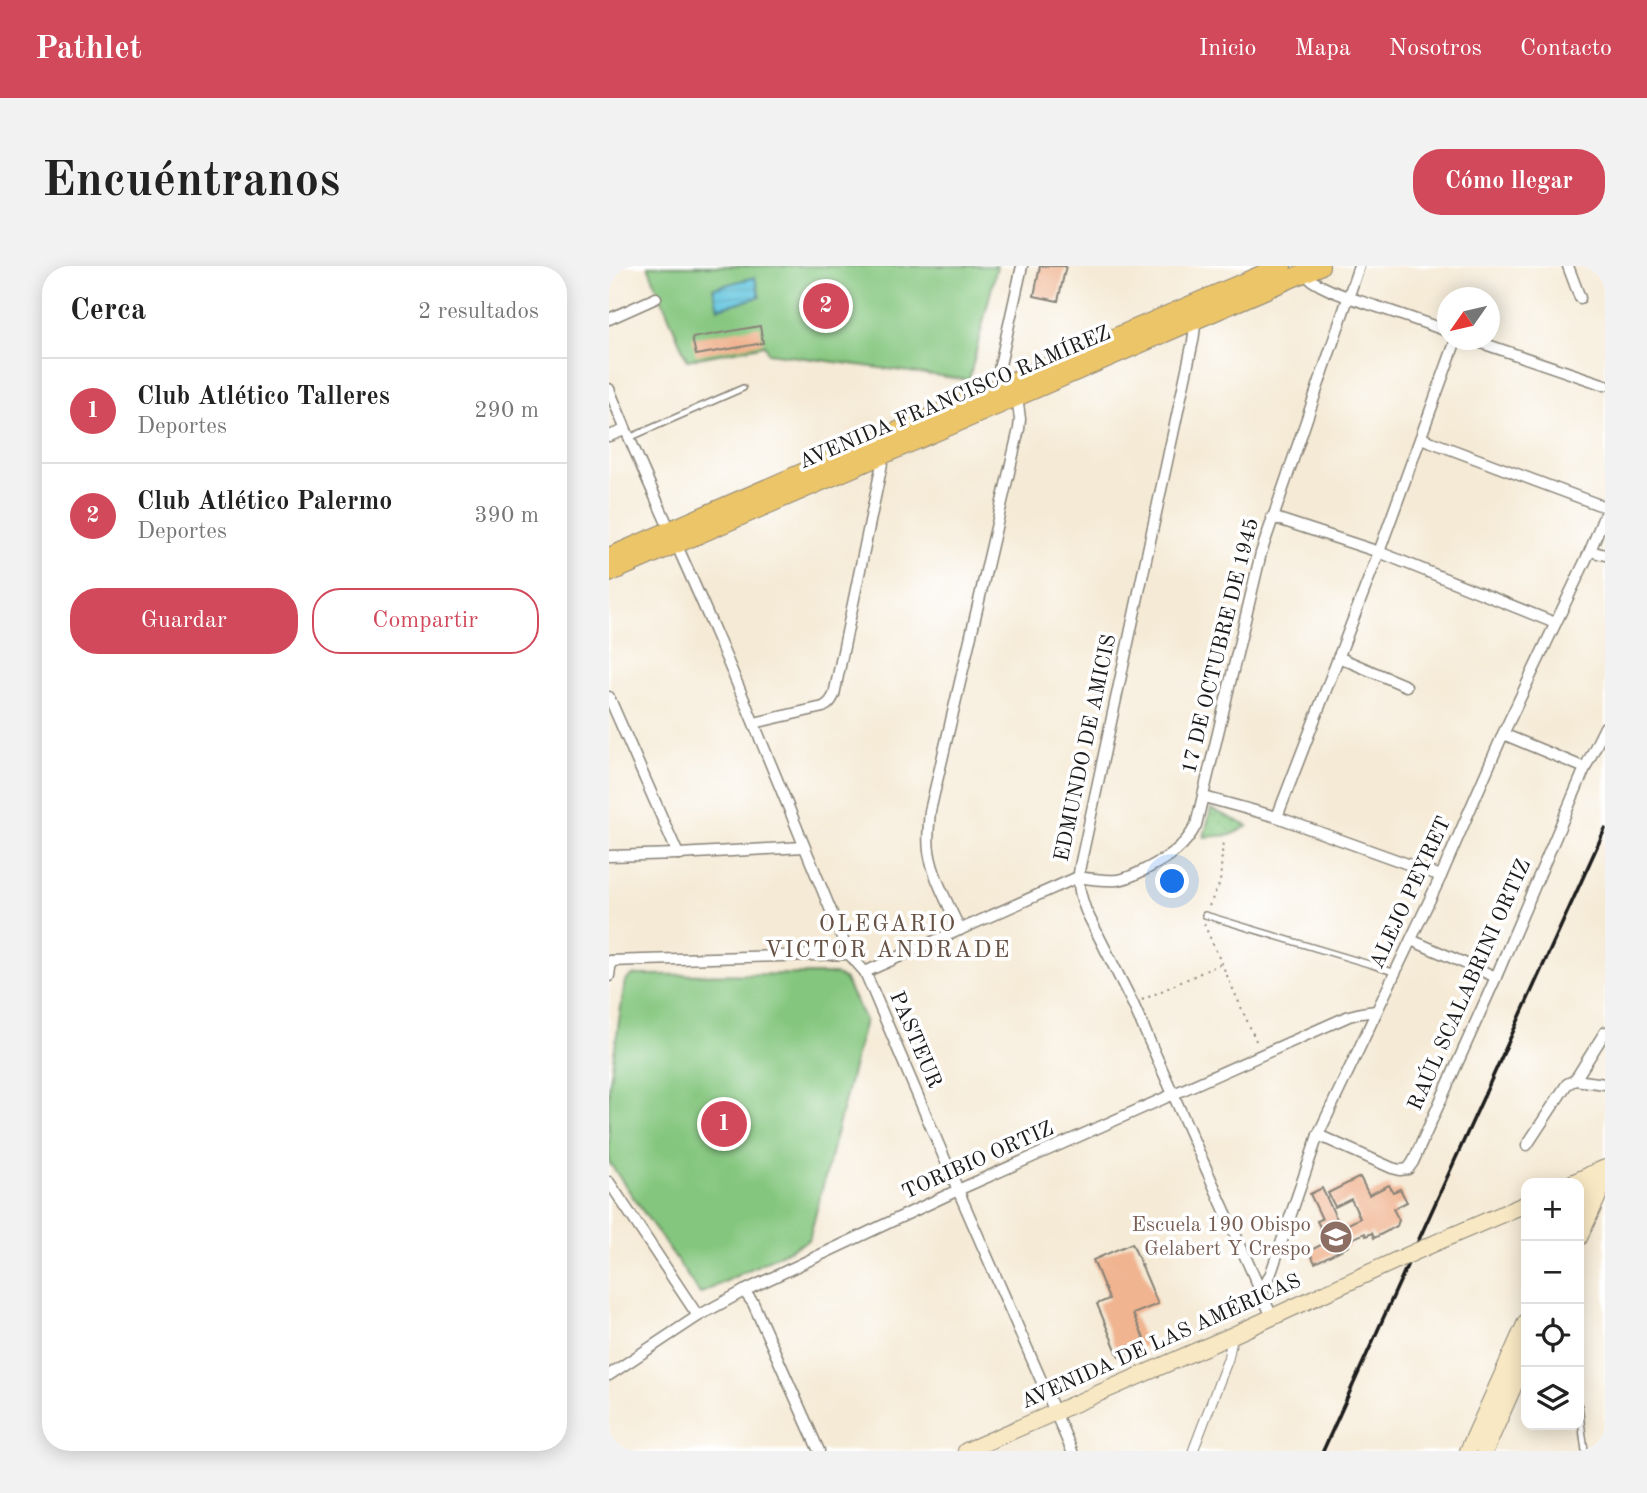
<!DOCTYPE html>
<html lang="es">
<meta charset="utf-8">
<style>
body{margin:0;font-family:"Old Standard TT",serif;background:#f2f2f2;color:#222}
.controls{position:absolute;right:21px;bottom:21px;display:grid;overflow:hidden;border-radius:14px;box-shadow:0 4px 18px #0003}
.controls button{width:63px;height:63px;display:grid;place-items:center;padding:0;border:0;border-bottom:2px solid #e0e0e0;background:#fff;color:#222;font:35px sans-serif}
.compass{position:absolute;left:828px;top:21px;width:63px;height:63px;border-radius:50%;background:#fff;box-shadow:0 4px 18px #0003;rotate:236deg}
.you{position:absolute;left:564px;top:616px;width:24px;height:24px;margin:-18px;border:5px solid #fff;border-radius:50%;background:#1a73e8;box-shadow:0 0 0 10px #1a73e833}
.badge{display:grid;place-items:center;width:46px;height:46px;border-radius:50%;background:#d1495b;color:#fff;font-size:23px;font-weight:700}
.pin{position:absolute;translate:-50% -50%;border:4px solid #fff;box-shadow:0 2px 7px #0006}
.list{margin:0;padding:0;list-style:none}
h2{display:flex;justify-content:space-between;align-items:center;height:91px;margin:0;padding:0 28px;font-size:30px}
h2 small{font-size:23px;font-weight:400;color:#767676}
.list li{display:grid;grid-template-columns:46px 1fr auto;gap:21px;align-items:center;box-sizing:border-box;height:105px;padding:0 28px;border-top:2px solid #e0e0e0}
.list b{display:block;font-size:26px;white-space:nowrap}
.list p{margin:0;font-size:23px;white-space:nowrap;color:#767676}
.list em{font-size:23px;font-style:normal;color:#767676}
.actions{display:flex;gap:14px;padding:21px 28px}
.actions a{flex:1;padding:16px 0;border:2px solid #d1495b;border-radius:28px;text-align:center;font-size:24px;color:#d1495b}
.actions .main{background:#d1495b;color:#fff}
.icon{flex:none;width:38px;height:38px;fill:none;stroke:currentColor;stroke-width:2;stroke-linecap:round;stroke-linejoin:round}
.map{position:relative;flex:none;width:996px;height:1185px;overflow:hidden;border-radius:28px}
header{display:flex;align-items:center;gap:42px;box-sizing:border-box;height:98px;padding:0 35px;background:#d1495b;color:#fff}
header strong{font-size:33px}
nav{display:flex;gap:38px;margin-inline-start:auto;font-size:24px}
.intro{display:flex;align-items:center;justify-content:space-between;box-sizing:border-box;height:168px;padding:0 42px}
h1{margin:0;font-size:49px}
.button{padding:18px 32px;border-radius:28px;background:#d1495b;color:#fff;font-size:24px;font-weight:700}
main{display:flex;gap:42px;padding:0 42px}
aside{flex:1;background:#fff;border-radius:28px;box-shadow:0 4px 18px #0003}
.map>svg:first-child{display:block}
</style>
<header>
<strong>Pathlet</strong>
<nav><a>Inicio</a><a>Mapa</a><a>Nosotros</a><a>Contacto</a></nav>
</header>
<div class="intro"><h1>Encuéntranos</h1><a class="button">Cómo llegar</a></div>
<main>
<aside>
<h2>Cerca<small>2 resultados</small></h2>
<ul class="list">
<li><span class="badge">1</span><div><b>Club Atlético Talleres</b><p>Deportes</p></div><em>290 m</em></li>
<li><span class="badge">2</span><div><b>Club Atlético Palermo</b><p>Deportes</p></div><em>390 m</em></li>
</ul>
<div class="actions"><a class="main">Guardar</a><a>Compartir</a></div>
</aside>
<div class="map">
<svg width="996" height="1185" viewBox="0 0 996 1185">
<defs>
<pattern id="park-dots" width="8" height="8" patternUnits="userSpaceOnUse" patternTransform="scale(1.75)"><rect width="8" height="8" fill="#84c67e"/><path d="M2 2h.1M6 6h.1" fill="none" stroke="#71aa6c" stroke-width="1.8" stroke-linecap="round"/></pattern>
<pattern id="water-rules" width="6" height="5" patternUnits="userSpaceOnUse" patternTransform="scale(1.75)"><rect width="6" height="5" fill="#60c4de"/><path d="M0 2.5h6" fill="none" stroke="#53a8be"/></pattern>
</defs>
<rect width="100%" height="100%" fill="#fff"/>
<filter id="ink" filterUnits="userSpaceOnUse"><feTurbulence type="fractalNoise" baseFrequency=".0143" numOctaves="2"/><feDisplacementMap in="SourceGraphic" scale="14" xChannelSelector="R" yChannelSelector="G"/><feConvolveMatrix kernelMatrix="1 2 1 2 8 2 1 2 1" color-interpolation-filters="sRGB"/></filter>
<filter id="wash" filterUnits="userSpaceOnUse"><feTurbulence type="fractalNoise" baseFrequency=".00686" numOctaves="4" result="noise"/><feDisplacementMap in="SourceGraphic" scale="28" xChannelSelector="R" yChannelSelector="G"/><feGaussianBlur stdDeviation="1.57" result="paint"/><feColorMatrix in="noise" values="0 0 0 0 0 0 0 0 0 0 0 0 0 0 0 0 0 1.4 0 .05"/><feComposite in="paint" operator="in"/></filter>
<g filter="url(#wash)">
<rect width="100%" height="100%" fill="#f5ead5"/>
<path fill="url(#park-dots)" stroke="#50714d" stroke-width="2" d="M602,543l37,17 -17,9 -27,2z"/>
<g fill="#84c67e" stroke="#50714d" stroke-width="2">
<path d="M39,0h349l-28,114 -201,-27 -3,-8 -78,15z"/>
<path d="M226,708l10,6 20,40 -56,220 -109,54 -91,-132v-75l16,-106 8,-6z"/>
</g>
<path fill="url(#water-rules)" stroke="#3e707d" stroke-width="2" d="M146,11l5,20 -42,11 -5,-20z"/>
<g id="blocks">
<g fill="#f0b490">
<path d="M431,0h26l-8,35 -24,-5z"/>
<path d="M151,60l3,17 -67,12 -4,-17z"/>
<path d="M751,911l9,18 20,-10 4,7 7,-3 7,13 -14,7 6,11 -2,6 -23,12 -2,-5 -6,3 -1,-3 -18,8 2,5 -34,17 -6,-12 18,-9 -10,-21 5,-2 -12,-25 12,-6 19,40 19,-10 -9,-19 -16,8 -7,-14z"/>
<path d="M523,977l26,61 -25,10 14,31 -28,12 -22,-53 12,-5 -16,-39z"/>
</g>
</g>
</g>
<g filter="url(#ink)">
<use href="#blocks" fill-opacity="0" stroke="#888378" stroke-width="2"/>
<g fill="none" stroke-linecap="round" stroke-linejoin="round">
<defs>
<g id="service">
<path d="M20,172l114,-50"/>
<path d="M596,649l167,50 24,8"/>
<path d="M970,1140l6,45"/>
</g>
<path id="pedestrian" d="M584,1185l35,-92 5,-24"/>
<g id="minor">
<path d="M959,0l12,32"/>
<path d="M693,6c15,17 52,27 73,34 24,8 48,16 72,25"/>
<path d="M0,53l47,-21"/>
<path d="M587,53l-3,22 -113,525c-3,17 0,29 6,45l47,93 139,313"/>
<path d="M864,74l132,45"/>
<path d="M0,123c33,83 72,163 107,245 46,106 88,213 133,320l16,18 93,218 114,261"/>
<path d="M387,125l3,-4 -1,-13 24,-108"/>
<path d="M0,170l16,-6"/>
<path d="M812,172l184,69"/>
<path d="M663,251l107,35 176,71"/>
<path d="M981,285l15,4"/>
<path d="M729,391l68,29"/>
<path d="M0,431l69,157"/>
<path d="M145,457l69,-16c6,-3 8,-6 11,-12l50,-241"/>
<path d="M894,468l82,34"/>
<path d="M595,531l73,20 164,59"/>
<path d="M668,551l102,-265 77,-212"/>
<path d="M0,590l69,-2 126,-7"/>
<path d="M469,611c13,2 26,4 39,3 11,-1 21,-7 31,-12 21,-11 37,-21 48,-43l65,-272 98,-287"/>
<path d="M351,664c-11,-25 -27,-52 -31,-79 -2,-14 0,-27 1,-40l89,-382 1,-10 -3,-23 -3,-1"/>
<path d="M802,674l85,37"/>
<path d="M0,695l240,-7"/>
<path d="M256,706l213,-95"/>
<path d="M0,710l2,-15"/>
<path d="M966,814l30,4"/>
<path d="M709,869l74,33 8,2 8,-1 5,-7 83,-185 89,-209 20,-41"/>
<path d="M918,879l40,-61 8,-4 30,-48"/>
<path d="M0,916l89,134"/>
<path d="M135,1025l9,12 66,148"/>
<path d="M653,1026l9,-19 47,-138 123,-259 62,-142 87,-183 15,-37"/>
<path d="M0,1109l89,-59 46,-25 214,-101 391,-174 12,-3 15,-2"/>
</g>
<g id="secondary">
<path d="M963,917l33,-15"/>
<path d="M970,938l12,-30"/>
<path d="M842,970l75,-32"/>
<path d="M970,972l26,-57"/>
<path d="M357,1185l267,-116 164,-75"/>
<path d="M859,1185l58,-129"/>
<path d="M876,1185l41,-93"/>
</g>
<g id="primary">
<path d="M0,291l390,-170 283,-121"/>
<path d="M0,307l711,-307"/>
</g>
</defs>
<use href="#service" stroke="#888378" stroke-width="8"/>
<use href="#pedestrian" stroke="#888378" stroke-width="11"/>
<use href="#minor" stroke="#888378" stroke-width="13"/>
<use href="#secondary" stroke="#888378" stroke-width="18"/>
<use href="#primary" stroke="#888378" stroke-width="20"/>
<g stroke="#888378" stroke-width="2" stroke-dasharray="2 5" stroke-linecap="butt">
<path d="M600,640l11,-23 3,-44"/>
<path d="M595,658l53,119"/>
<path d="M533,734l78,-36"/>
</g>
<use href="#service" stroke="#fff" stroke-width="5"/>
<use href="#pedestrian" stroke="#fff" stroke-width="9"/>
<use href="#minor" stroke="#fff" stroke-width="10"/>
<use href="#secondary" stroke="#f8e8c3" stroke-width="16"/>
<use href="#primary" stroke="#edc569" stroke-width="18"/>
<path stroke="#1c1c1c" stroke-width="3.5" d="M714,1185l282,-622"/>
<defs>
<path id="secondary-bridge" d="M788,994l54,-24"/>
</defs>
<use href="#secondary-bridge" stroke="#888378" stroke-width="18" stroke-linecap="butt"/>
<use href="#secondary-bridge" stroke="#f8e8c3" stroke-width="16"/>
</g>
</g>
<defs>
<symbol id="school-disc" viewBox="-11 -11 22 22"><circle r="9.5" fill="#8d6e63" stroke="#fff"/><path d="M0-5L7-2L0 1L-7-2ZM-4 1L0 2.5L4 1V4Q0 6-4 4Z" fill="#fff"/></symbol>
</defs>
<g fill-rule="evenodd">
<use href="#school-disc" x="708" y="952" width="38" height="38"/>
</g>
<g text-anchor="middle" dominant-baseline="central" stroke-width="7" stroke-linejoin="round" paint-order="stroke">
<g font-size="21" fill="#1c1c1c" stroke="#fff">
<text transform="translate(346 132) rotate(-23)">AVENIDA FRANCISCO RAMÍREZ</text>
<text transform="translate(612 380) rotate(-76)">17 DE OCTUBRE DE 1945</text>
<text transform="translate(477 482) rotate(-78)">EDMUNDO DE AMICIS</text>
<text transform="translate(802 627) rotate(-65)">ALEJO PEYRET</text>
<text transform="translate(861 719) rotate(-66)">RAÚL SCALABRINI ORTIZ</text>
<text transform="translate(306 774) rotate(67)">PASTEUR</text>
<text transform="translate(369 895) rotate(-24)">TORIBIO ORTIZ</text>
<text transform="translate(552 1076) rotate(-24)">AVENIDA DE LAS AMÉRICAS</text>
</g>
<g font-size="21" fill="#785e54" stroke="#fff" text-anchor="end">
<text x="702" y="959">Escuela 190 Obispo<tspan x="702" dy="24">Gelabert Y Crespo</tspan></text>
</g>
<g font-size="23" letter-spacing="2" fill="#665145" stroke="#fff">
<text x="279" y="658">OLEGARIO<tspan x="279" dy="26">VICTOR ANDRADE</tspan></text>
</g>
</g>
</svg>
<div class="controls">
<button>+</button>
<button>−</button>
<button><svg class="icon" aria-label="locate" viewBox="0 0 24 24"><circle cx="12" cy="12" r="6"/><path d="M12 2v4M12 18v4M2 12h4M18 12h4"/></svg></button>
<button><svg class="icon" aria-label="layers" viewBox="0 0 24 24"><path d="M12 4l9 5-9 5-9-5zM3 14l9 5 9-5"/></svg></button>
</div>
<svg class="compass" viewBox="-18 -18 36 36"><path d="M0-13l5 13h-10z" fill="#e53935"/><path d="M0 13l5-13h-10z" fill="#767676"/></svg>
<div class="you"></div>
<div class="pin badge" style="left:115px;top:858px">1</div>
<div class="pin badge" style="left:217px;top:40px">2</div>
</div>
</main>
